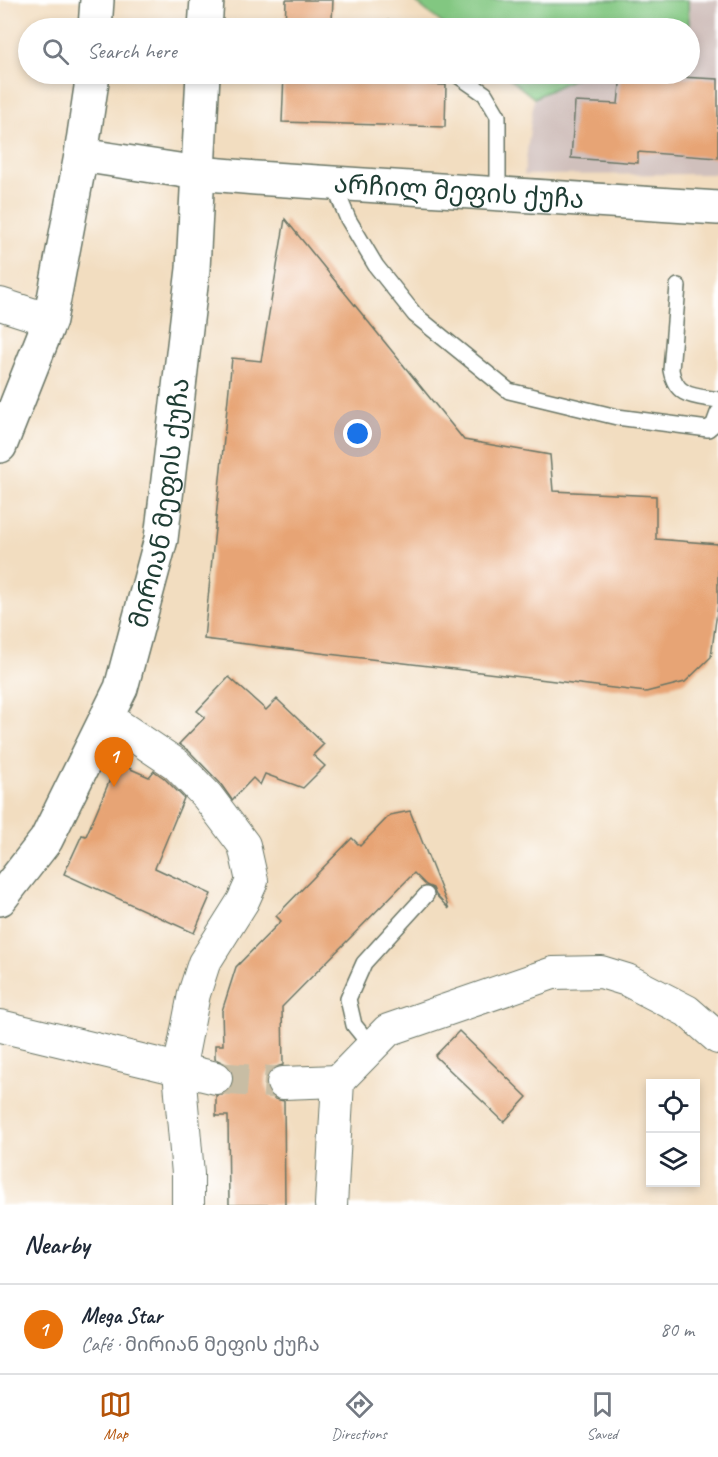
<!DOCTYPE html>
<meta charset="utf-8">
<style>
body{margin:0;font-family:Caveat,"Noto Sans Georgian",sans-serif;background:#f6f6f7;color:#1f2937}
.controls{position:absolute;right:18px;bottom:18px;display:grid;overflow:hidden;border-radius:0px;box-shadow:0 3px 9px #0003}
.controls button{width:54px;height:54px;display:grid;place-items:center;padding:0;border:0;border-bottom:2px solid #e0e1e3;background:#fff;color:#1f2937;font:30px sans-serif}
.you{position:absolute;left:358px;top:434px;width:21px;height:21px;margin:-15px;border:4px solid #fff;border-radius:50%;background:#1a73e8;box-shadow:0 0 0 9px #1a73e833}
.badge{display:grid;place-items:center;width:39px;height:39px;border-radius:50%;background:#b45309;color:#fff;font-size:20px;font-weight:700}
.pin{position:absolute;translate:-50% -50px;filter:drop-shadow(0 2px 3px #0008)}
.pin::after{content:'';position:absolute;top:32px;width:21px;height:18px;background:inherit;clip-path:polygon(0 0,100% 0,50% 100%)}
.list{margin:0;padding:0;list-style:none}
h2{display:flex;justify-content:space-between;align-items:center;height:78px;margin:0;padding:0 24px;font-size:26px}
h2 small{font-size:20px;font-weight:400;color:#747a83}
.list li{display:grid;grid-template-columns:39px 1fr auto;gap:18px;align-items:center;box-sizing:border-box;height:90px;padding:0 24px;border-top:2px solid #e0e1e3}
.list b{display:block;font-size:22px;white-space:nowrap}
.list p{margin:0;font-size:20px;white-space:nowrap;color:#747a83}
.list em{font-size:20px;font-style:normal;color:#747a83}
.icon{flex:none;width:33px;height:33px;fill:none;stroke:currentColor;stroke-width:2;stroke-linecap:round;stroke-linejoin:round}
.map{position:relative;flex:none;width:718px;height:1205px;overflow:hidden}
.search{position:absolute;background:#fff;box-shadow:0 3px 9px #0003;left:18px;right:18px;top:18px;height:66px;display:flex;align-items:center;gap:15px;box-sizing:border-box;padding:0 21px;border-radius:33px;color:#747a83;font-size:22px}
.sheet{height:168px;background:#fff}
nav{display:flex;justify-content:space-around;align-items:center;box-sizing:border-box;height:84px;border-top:2px solid #e0e1e3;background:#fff;font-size:16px;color:#747a83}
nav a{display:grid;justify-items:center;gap:3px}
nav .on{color:#b45309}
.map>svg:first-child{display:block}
</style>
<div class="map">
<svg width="718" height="1205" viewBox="0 0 718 1205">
<rect width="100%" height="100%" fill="#fff"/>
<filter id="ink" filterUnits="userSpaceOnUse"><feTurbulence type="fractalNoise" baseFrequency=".0167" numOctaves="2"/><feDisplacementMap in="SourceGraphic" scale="12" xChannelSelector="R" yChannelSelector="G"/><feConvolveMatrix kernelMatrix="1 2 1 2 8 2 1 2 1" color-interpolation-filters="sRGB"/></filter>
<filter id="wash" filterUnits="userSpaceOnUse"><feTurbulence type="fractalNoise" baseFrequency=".008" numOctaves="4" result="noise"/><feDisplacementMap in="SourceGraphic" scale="24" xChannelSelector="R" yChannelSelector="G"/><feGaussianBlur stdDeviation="1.35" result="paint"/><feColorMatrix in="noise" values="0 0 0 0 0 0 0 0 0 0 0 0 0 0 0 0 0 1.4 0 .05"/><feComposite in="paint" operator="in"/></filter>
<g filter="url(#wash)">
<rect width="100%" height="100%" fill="#f2ddc0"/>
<path fill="#d0c0bc" d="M688,0h30v174l-194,1 10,-77 49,-24h107z"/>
<g fill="#82c781" stroke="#50825a" stroke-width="1.5">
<path d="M413,0h275l1,28h-241z"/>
<path d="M504,74h79l-49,24z"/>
</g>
<g id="blocks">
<g fill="#e7a474">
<path d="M286,0h47l-1,20 25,1v7h-72z"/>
<path d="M284,74h110l-1,9 53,2 -1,42 -163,-5z"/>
<path d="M621,74l97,5v79l-80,-6v11l-67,-5 4,-56 43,2z"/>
<path d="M285,219l179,221 86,15 3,36 103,5v43l62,5v60l-7,53 -26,25 -39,10 -442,-53 28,-281 29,3z"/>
<path d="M229,677l37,33 11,-11 47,45 -11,11 12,11 -22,22 -38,-14 -5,11 -7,-7 -21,22 -12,-17 -31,-32 -10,-7 26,-27 -8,-6z"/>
<path d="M117,763l32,14 5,-6 10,7 20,20 -29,70 56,26 -17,39 -130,-59 18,-39 4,1z"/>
<path d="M410,811l39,98 -13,-14 -3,-7 -7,-3 -12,-12 -132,134 1,58 -10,3 -6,6 -2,9 3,10 7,6 9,2 1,104h-56l-1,-89h-12v-21h6l7,-5 4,-7v-10l-5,-8 -13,-6v-14h8l-1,-34 14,-44 45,-46 -5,-5 76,-78 8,8 30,-31z"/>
<path d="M459,1031l68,66 -23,25 -69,-66z"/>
</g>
</g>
</g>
<g filter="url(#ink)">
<use href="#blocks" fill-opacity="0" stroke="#697565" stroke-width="1.5"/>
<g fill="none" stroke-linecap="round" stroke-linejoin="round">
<path stroke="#c8bda4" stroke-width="32" stroke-dasharray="32 16" stroke-linecap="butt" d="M216,1078l67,5"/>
<defs>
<g id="service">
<path d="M391,28h1"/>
<path d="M456,74l29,20 13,22v79"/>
<path d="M333,183l15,36 28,47 39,49 94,76 108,26 91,12 6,-5 4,-11"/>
<path d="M678,286l-7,84c5,28 24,26 47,30"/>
<path d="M371,1046l-17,-21 -6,-26 16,-36 62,-68"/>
</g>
<g id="minor">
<path d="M0,304l50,16"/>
<path d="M106,717l70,47 31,32 37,49 8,36 -9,20 -39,62 -10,31 -15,77 9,103v31"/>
<path d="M0,1026l216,52"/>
<path d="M283,1083l55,-2"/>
<path d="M331,1205l7,-124 50,-51 165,-57 48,-1 26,8 60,31 31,27"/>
</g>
<g id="tertiary">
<path d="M95,28l2,-28"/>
<path d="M205,28l2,-28"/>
<path id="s1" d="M81,155l117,18 58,5 462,30"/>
<path d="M0,446l50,-126 31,-165 12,-81"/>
<path id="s2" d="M0,899l46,-59 75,-152 40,-149 32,-270 10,-195"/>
</g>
</defs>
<use href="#service" stroke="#697565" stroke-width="18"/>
<use href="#minor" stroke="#697565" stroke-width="34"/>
<use href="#tertiary" stroke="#697565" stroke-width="36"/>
<use href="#service" stroke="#fff" stroke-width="15"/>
<use href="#minor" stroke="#fff" stroke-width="32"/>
<use href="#tertiary" stroke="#fff" stroke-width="33"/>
</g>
</g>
<g text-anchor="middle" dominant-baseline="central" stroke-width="5" stroke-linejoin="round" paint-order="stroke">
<g font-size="26" fill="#1f3d34" stroke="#fff">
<text stroke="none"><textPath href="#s1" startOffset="380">არჩილ მეფის ქუჩა</textPath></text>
<text stroke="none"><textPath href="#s2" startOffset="434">მირიან მეფის ქუჩა</textPath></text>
</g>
</g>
</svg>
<div class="controls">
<button><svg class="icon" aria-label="locate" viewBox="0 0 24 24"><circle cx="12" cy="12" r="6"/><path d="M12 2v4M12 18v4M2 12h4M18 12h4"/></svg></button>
<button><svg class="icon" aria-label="layers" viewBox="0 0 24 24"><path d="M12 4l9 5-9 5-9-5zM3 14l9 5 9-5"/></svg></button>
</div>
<div class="you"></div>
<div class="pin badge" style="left:114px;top:787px;background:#e8710a">1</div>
<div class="search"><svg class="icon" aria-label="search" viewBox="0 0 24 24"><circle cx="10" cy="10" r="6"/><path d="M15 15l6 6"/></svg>Search here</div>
</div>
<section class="sheet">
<h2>Nearby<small></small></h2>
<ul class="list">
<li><span class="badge" style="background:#e8710a">1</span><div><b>Mega Star</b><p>Café · მირიან მეფის ქუჩა</p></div><em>80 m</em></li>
</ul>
</section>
<nav>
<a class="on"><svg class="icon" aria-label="map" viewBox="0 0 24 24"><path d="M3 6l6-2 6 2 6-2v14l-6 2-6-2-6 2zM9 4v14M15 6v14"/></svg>Map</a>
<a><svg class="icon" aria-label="directions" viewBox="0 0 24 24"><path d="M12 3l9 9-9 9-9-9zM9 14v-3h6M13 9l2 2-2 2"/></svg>Directions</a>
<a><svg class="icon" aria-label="saved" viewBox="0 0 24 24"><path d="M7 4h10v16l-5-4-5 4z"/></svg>Saved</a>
</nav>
